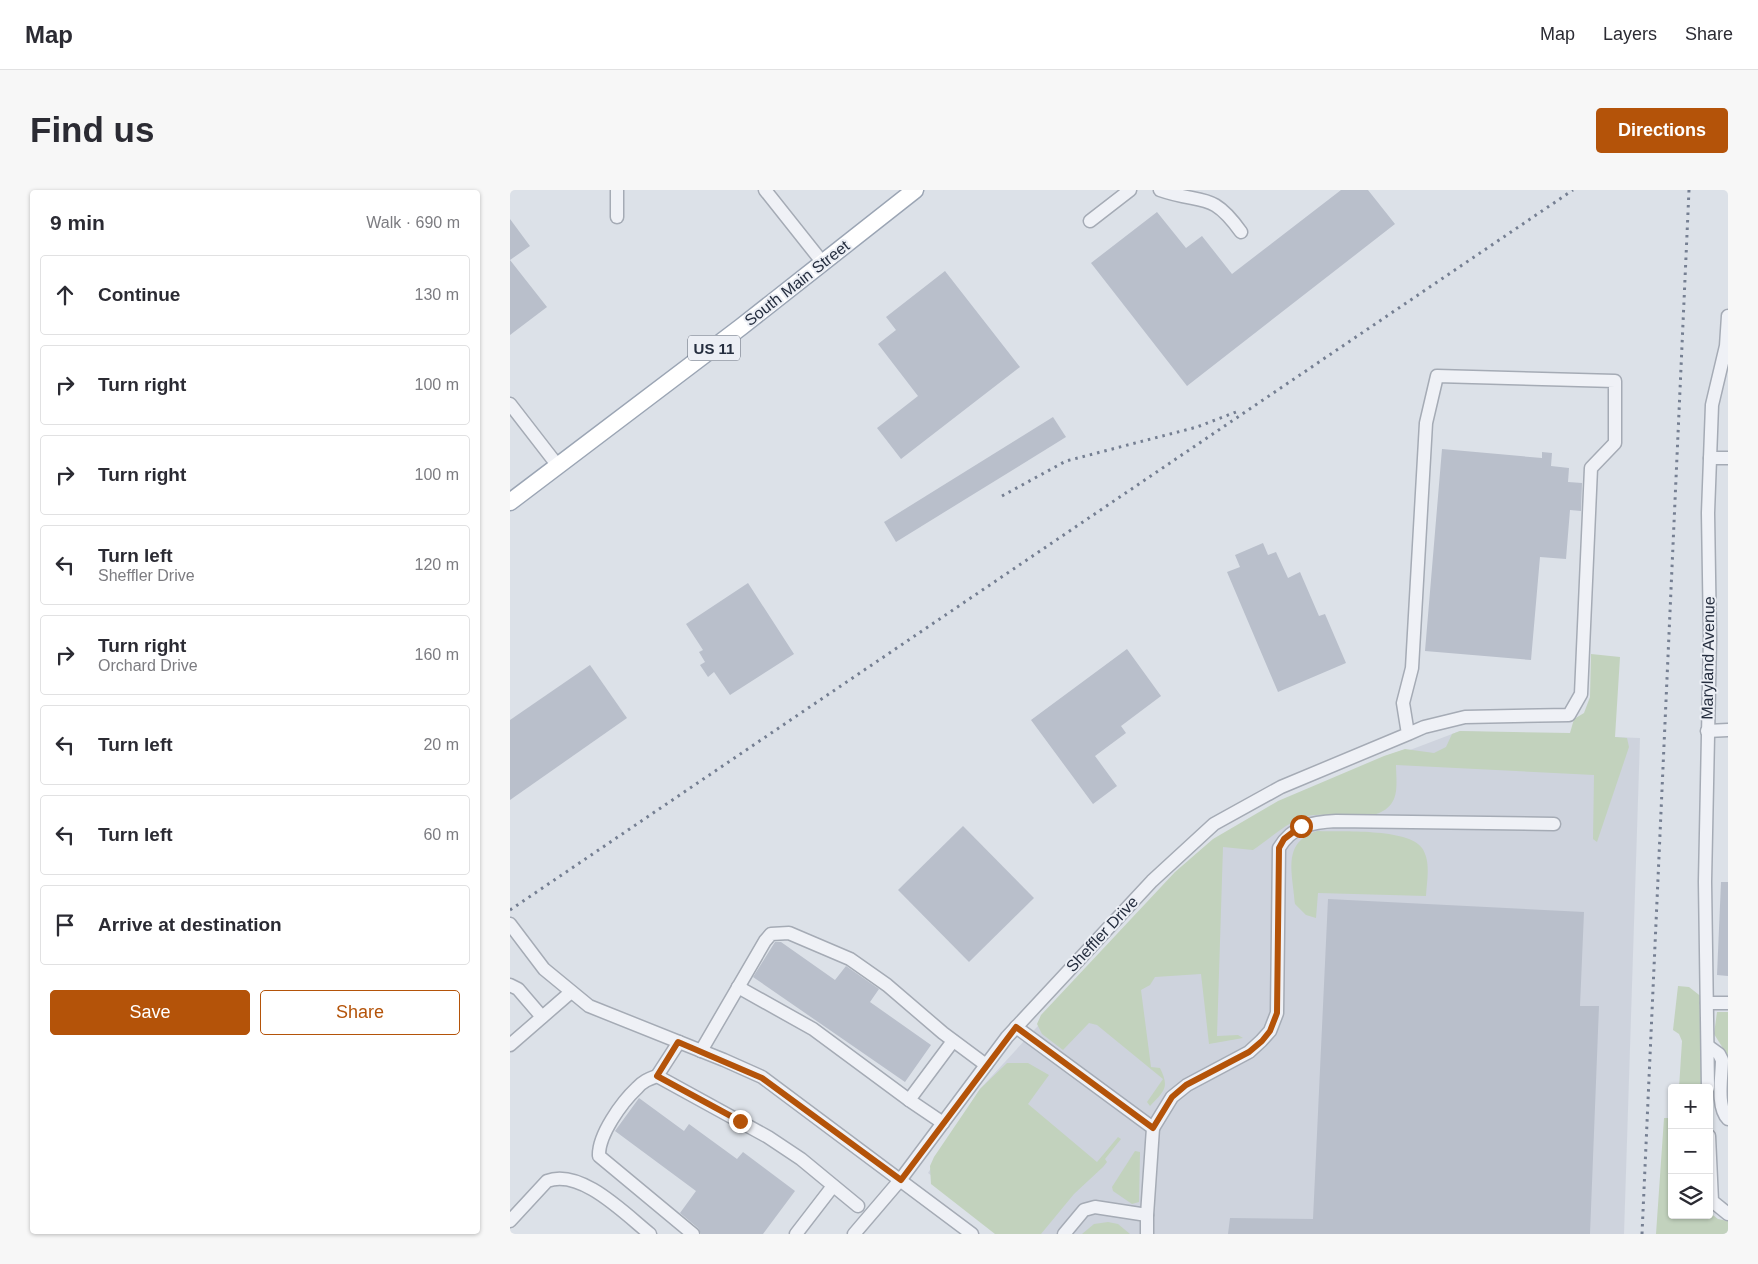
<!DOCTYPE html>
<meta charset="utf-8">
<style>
body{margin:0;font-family:Arial,sans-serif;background:#f7f7f7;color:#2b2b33}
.controls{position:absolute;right:15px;bottom:15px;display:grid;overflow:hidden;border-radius:5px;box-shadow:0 1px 4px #0004}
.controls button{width:45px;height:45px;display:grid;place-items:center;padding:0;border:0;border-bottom:1px solid #e1e1e2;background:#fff;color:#2b2b33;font:25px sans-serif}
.stop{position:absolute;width:15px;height:15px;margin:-11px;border:4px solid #b45309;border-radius:50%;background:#fff}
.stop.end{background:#b45309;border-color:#fff;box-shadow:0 1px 5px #0008}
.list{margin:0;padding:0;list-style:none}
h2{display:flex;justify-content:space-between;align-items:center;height:65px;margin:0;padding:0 20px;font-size:21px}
h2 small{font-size:16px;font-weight:400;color:#7c7c81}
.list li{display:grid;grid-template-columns:32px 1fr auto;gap:15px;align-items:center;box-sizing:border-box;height:80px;margin:0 10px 10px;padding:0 10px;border:1px solid #e1e1e2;border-radius:5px}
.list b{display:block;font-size:19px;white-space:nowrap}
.list p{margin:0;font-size:16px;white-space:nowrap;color:#7c7c81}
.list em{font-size:16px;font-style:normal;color:#7c7c81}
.actions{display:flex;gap:10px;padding:15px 20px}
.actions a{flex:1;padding:11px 0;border:1px solid #b45309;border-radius:5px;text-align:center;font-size:18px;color:#b45309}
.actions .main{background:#b45309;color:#fff}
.icon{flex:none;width:28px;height:28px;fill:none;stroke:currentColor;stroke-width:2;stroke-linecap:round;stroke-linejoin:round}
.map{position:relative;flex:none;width:1218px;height:1044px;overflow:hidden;border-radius:5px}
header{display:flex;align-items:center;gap:30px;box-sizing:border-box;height:70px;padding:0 25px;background:#fff;border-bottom:1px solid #e1e1e2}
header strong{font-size:24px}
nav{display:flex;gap:28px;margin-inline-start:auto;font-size:18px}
.intro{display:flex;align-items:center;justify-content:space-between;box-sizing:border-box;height:120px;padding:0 30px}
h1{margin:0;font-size:35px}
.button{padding:12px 22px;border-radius:5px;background:#b45309;color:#fff;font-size:18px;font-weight:700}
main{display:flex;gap:30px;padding:0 30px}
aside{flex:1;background:#fff;border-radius:5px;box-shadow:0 1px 4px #0004}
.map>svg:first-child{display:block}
</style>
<header>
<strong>Map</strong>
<nav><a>Map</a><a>Layers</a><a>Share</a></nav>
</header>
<div class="intro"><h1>Find us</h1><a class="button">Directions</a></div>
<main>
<aside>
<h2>9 min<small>Walk · 690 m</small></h2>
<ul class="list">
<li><svg class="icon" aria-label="ahead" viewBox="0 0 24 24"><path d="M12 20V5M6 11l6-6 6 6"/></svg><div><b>Continue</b></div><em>130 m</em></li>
<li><svg class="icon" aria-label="right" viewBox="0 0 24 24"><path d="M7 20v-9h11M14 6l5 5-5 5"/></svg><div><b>Turn right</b></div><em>100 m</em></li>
<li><svg class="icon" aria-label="right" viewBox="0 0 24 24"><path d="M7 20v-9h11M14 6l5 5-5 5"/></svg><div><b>Turn right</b></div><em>100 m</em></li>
<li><svg class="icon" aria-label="left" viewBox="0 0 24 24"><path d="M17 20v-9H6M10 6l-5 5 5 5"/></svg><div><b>Turn left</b><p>Sheffler Drive</p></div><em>120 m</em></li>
<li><svg class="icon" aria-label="right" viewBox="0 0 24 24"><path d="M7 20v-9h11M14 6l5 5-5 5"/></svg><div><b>Turn right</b><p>Orchard Drive</p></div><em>160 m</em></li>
<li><svg class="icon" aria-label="left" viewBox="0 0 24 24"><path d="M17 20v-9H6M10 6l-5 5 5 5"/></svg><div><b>Turn left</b></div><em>20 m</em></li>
<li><svg class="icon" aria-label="left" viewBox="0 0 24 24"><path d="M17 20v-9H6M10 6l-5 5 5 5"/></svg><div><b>Turn left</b></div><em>60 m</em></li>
<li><svg class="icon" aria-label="arrive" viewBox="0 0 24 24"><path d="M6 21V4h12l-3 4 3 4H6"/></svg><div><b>Arrive at destination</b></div></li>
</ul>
<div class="actions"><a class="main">Save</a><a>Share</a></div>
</aside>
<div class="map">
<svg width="1218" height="1044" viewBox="0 0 1218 1044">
<rect width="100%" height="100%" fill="#dce1e8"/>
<path fill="#ced3dd" d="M950,541l180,7 -16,496h-617l-79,-61 52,-84 216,-235 114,-66z"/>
<g fill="#c2d2bd">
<path d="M1081,464l29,3 -5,80 12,1 2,9 -32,95 -4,-3 1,-64 -198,-10c0,10 2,24 -2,34 -15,32 -69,8 -93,19 -17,7 -33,22 -48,32l-30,-3 -6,189 21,-1 5,3 -34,6 -8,-70 -46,3 -5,8 -9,5 10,77 9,1c10,20 4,23 -10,38l-3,-4 16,-23 -66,-54 -8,-2 -26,27 -21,-16 -5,-10 4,-9 134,-143 38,-33 65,-38 106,-45 21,-7 29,4 12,-6 6,-13 8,-3 110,2 4,-14 10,-6 6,-16z"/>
<path d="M807,641c24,1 91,-3 105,17 9,13 5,32 4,48l-108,-3 -2,25 -10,-3 -11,-11c-2,-31 -14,-61 22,-73z"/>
<path d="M1168,796l11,1 14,11 -1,90h-23l3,-47 -3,-7 -6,-4z"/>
<path d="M1207,822h11v100l-3,-8 1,-51 -12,-19z"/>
<path d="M497,873h21l21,12 -21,29 69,58 21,-25 3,2 -16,20 2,3 -4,5 -29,27 -33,40h-46l-64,-50 -1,-18 4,-9 46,-68z"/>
<path d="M1154,928h8v97h37v-3l9,7 10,2v13h-72z"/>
<path d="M625,961l5,1 -1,50 -7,2 -19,-13 -1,-4z"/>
<path d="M598,1032l10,2 12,10h-48l12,-10z"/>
</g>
<g fill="#b9bfcb">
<path d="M831,0h27l27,34 -208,162 -96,-123 66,-51 29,36 16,-12 30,38z"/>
<path d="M0,29l20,27 -20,14 37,47 -37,28z"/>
<path d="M435,81l75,96 -119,92 -24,-31 41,-32 -40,-52 18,-14 -10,-13z"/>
<path d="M543,227l13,20 -170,105 -12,-20z"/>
<path d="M932,259l100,9v-6l10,1 -1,13 18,2 -1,14 14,1 -1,28 -11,-1 -4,49 -26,-2 -9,103 -106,-9z"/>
<path d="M753,353l5,12 8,-3 12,26 12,-6 19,44 6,-2 21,49 -68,29 -51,-120 13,-5 -5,-12z"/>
<path d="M238,393l46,71 -64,41 -16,-23 -6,5 -8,-12 5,-3 -6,-10 4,-2 -17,-26z"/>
<path d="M617,459l34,47 -40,30 5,7 -31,23 22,30 -24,18 -62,-84z"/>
<path d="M80,475l37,53 -117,82v-80z"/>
<path d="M453,636l71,72 -65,64 -71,-72z"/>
<path d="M1211,692h7v94l-11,-1z"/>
<path d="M818,709l256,13 -4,94h19l-9,228h-362l2,-16 83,1z"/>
<path d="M265,752h6l54,38 11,-14 33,23 -9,13 61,43 -26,37 -152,-105z"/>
<path d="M129,908l45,33 5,-7 48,35 6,-7 52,39 -32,43h-62l-3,-6 -18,-15 16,-22 -81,-60z"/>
</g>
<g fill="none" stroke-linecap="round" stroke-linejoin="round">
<defs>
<g id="minor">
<path d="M255,0l58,73"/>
<path d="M650,0c43,15 51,0 81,42"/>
<path d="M107,27v-27"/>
<path d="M580,31l40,-31"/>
<path d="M0,214l48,62"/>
<path d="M1200,268h18"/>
<path d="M1197,541l21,-1"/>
<path d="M0,734l34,45 45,37 135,54 38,17 210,157"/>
<path d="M0,795l8,4 24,28"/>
<path d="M228,797l75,42 96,71"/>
<path d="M1197,813h21"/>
<path d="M506,837l137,101 -6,87 -52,-8 -11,3 -20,24"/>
<path d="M169,852l-22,34 111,61 33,22 57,47"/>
<path d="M0,855l61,-53"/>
<path d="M1198,856l11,8 3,6c0,16 -6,47 6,59"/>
<path d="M191,861l64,-110 6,-7 18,-1 61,26 37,26 56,48 43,32"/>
<path d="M147,886c-8,3 -14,5 -20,12 -15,14 -39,47 -38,68l94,78"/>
<path d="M1198,898l-3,-206 5,-244 -2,-125 4,-108 14,-59 2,-30"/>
<path d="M433,933l-34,-23 44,-59"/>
<path d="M643,938l19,-31 15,-12 62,-33 12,-11 9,-10 7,-18 2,-165c13,-22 33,-26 57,-27l218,3"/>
<path d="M1199,946l3,65 16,13"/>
<path d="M637,1025v19"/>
<path d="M0,1031l37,-40c34,-13 78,33 103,53"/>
<path d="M286,1044l37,-48"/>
<path d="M344,1044l47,-55 106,-142 145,-156 62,-57 67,-37 127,-53 16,-7 41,-10 104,-2 12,-21 10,-226 24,-25v-62l-178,-5 -11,47 -14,245 -9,35 5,31"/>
</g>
<path id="major" d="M0,312l231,-175 174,-137"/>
</defs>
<use href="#minor" stroke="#a5abb5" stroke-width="15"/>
<use href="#major" stroke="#9ba5b4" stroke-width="19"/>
<use href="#minor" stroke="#eff1f6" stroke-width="12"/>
<use href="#major" stroke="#fff" stroke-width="16"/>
<g stroke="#757f92" stroke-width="3" stroke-dasharray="2.5 5" stroke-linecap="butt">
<path d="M492,306l64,-35 131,-34 39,-15"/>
<path d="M0,720l1063,-720"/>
<path d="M1132,1044l47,-1044"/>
</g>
</g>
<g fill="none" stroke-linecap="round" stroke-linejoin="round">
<path stroke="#b45309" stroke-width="6" d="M230,931l-83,-45 21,-34 84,36 139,102 115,-153 137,101 19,-31 14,-12 63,-33 13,-11 8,-10 7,-18 2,-165 5,-9 17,-13"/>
</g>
<g text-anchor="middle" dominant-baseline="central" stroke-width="4" stroke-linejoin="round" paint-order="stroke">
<rect fill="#eceff5" stroke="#616876" stroke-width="1" x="178" y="145.5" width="52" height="25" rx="4"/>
<g font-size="15" font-weight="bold" fill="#252e3f">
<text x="204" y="158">US 11</text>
</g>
<g font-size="16" fill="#252e3f" stroke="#eceff5">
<text transform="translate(287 93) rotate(-38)">South Main Street</text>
<text transform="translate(1198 468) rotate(-89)">Maryland Avenue</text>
<text transform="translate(592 744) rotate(-47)">Sheffler Drive</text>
</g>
</g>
</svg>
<div class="controls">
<button>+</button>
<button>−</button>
<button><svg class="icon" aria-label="layers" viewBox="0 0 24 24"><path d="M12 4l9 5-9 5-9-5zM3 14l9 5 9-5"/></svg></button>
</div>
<div class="stop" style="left:791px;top:636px"></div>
<div class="stop end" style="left:230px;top:931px"></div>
</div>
</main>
